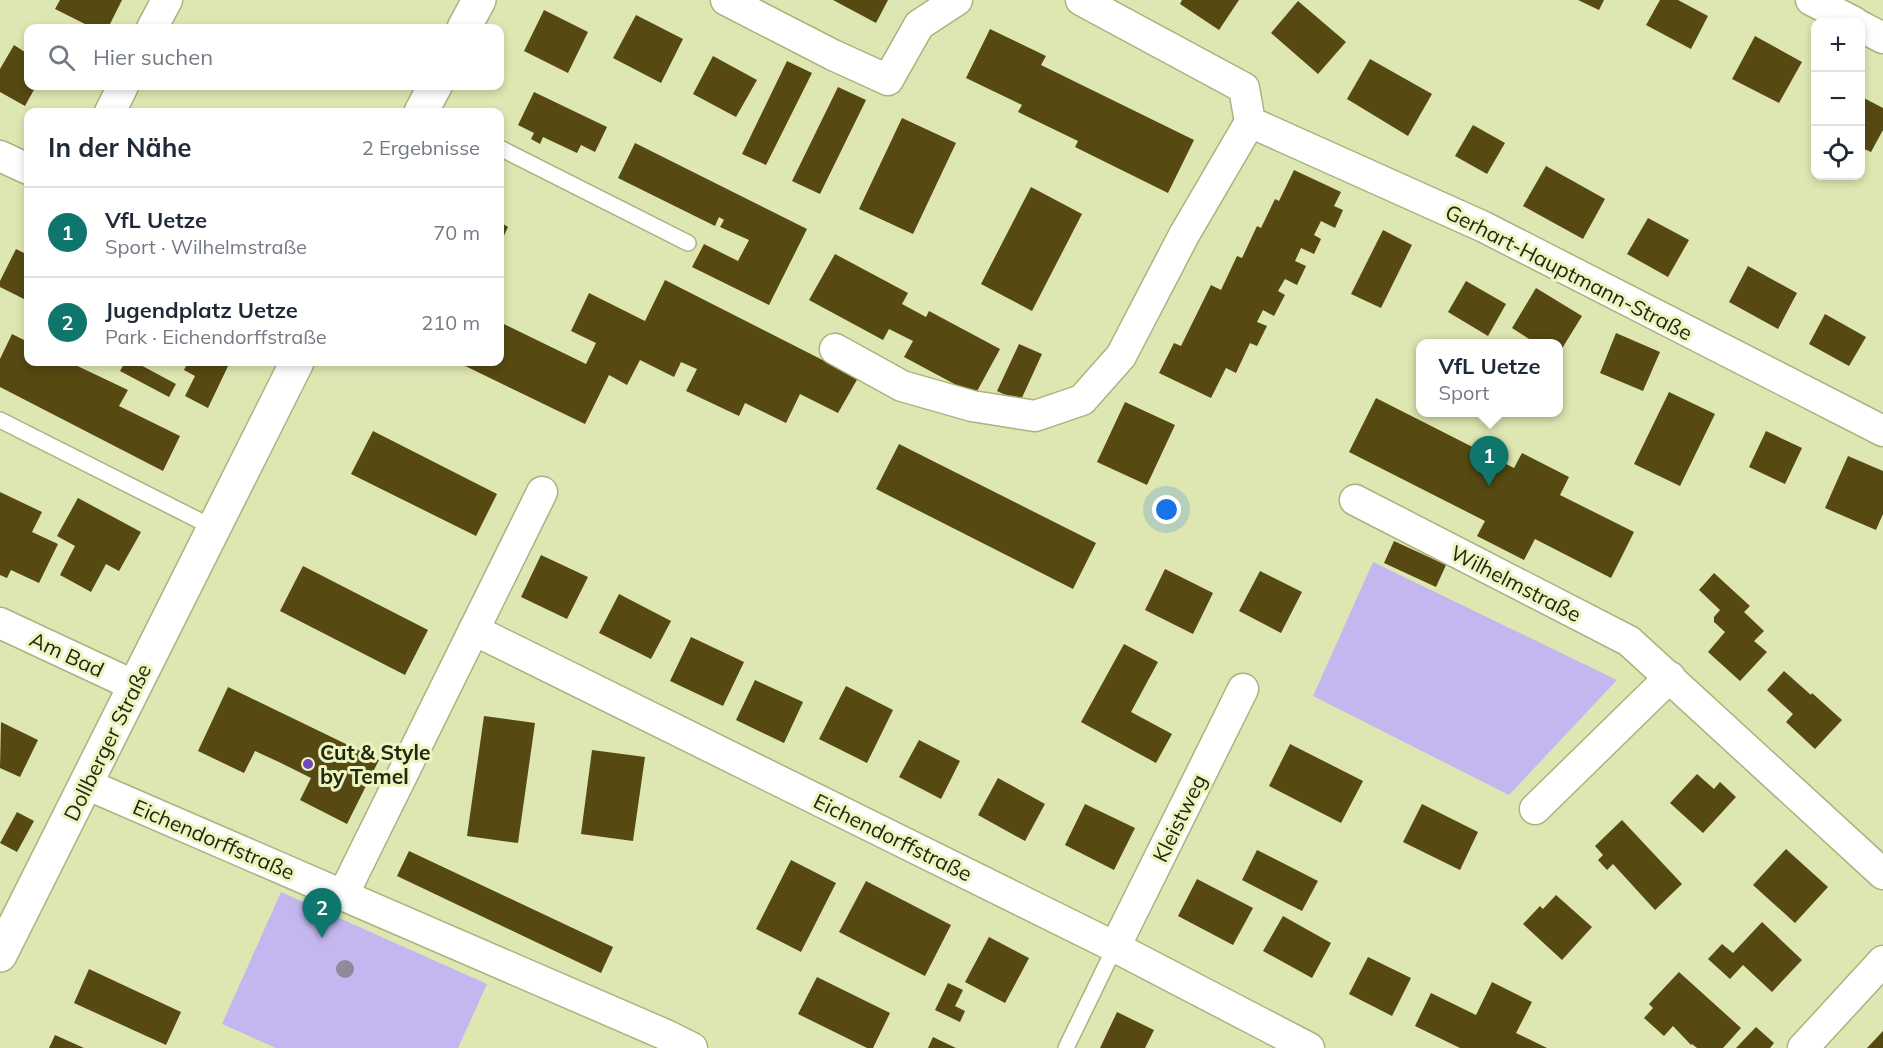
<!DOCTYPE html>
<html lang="de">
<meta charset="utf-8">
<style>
body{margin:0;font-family:Mulish,sans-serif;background:#f6f6f7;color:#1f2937}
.controls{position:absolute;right:18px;top:18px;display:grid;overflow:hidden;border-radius:12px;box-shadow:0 3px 9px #0003}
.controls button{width:54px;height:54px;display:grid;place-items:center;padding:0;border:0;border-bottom:2px solid #e0e1e3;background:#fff;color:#1f2937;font:30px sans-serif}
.you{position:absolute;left:1167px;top:510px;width:21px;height:21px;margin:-15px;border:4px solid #fff;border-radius:50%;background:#1a73e8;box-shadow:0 0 0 9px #1a73e833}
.badge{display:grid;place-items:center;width:39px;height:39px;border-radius:50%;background:#0f766e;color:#fff;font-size:20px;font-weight:700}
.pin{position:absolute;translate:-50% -50px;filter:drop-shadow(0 2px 3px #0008)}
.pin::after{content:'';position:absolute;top:32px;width:21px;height:18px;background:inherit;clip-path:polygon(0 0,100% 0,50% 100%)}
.popup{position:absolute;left:1416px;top:339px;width:147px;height:78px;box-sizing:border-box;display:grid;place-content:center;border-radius:12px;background:#fff;filter:drop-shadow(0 2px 4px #0005);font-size:20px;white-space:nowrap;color:#747a83}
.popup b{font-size:22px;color:#1f2937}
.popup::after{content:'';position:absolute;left:50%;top:100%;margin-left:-12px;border:12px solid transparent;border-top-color:#fff}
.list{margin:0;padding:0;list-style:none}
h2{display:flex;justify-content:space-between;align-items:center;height:78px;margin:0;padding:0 24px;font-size:26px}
h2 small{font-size:20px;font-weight:400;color:#747a83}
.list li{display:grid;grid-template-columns:39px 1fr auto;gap:18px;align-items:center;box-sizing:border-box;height:90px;padding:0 24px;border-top:2px solid #e0e1e3}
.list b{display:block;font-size:22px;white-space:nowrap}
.list p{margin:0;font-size:20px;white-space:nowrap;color:#747a83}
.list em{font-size:20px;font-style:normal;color:#747a83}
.icon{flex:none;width:33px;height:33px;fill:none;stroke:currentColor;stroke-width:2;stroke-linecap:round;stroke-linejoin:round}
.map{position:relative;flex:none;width:1883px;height:1048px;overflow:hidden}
.search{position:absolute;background:#fff;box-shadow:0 3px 9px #0003;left:24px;top:24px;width:480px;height:66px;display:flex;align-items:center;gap:15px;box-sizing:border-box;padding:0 21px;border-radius:12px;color:#747a83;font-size:22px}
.panel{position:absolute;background:#fff;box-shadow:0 3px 9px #0003;left:24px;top:108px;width:480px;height:258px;border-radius:12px}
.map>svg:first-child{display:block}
</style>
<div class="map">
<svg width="1883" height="1048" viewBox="0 0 1883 1048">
<rect width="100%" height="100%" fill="#dee7b2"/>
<g fill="#c4b7ef">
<path d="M1373,562l244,118 -108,115 -196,-99z"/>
<path d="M281,892l206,92 -29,64h-182l-54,-24z"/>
</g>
<g fill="#564912">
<path d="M60,0h62l-14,28h-15l-38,-19z"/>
<path d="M833,0h55l-12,23z"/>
<path d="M1182,0h57l-20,30 -39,-26z"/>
<path d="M1578,0h26l-5,10z"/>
<path d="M1660,0h18l30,16 -17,33 -45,-24z"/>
<path d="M1298,1l48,41 -28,32 -47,-41z"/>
<path d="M544,10l44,22 -20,41 -44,-22z"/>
<path d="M636,15l47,24 -22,44 -48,-25z"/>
<path d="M990,29l56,27 -5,9 153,75 -26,53 -93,-46 3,-6 -60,-29 4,-7 -56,-27z"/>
<path d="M1755,36l47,26 -23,41 -47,-24z"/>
<path d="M14,45l14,9v32h8l-11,20 -25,-14v-23z"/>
<path d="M713,56l44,24 -21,37 -43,-23z"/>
<path d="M1370,59l62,35 -24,42 -61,-37z"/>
<path d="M787,61l25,12 -46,92 -24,-11z"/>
<path d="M838,87l28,13 -46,94 -28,-13z"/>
<path d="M534,92l73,35 -12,25 -14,-7 -4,8 -34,-16 -3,7 -9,-5 3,-6 -16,-8z"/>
<path d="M1860,96l23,12v22l-12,22 -11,-5z"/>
<path d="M902,118l54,25 -43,91 -54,-25z"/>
<path d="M1473,125l32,18 -18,31 -32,-18z"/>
<path d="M635,143l172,86 -38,76 -77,-38 12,-23 34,17 11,-21 -29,-13 4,-7 -5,-3 -4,9 -97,-48z"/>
<path d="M1546,166l59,33 -22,40 -60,-33z"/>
<path d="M1294,170l47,22 -7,14 9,4 -8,18 -14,-7 -7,14 7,4 -7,15 -13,-6 -6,13 11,5 -9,19 -12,-6 -7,12 7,4 -11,21 -11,-6 -6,12 10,4 -10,20 -7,-3 -14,30 -10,-5 -15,30 -52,-25 15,-30 7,3 30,-61 10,5 16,-34 5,2 15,-32 4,2 14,-29 4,2z"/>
<path d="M1031,187l51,27 -50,97 -51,-27z"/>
<path d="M1648,218l41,22 -21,37 -41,-23z"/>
<path d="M500,222l8,5 -8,17z"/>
<path d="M1383,230l29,15 -31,63 -30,-14z"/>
<path d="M16,249l12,6v46l-28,-14v-6z"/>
<path d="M835,254l73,39 -6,11 24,13 3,-6 71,38 -25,46 -71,-38 9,-16 -24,-12 -6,11 -74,-40z"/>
<path d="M1748,266l49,27 -19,36 -49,-27z"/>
<path d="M665,280l193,98 -20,35 -38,-19 -14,29 -41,-20 -6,13 -53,-25 11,-22 -16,-7 -7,15 -34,-17 -13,25 -18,-10 -24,49 -128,-62h43v-40l86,42 10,-21 -25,-12 18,-38 56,28z"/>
<path d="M1466,281l40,23 -18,32 -40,-24z"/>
<path d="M1536,288l46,28 -24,39v-11h-21l-25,-16z"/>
<path d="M1825,314l41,23 -17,29 -40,-22z"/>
<path d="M1616,333l44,19 -17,39 -43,-18z"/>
<path d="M12,334l16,8v20h41l59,28 -9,16 61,30 -17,35 -163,-84v-28z"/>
<path d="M1019,344l23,10 -22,48 -23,-11z"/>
<path d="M125,362h10l41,22 -7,13 -49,-26z"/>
<path d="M188,362h42l-22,46 -23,-12 10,-20 -11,-6z"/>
<path d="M1669,392l46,22 -35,72 -46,-22z"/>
<path d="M1376,398l138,70 8,-15 47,24 -9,18 74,37 -23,46 -76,-39 -11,21 -47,-24 8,-15 -136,-69z"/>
<path d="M1125,402l50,23 -28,60 -50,-23z"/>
<path d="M373,431l124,63 -21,42 -125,-62z"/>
<path d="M1766,431l36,17 -17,36 -36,-17z"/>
<path d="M899,444l197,99 -23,46 -197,-100z"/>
<path d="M1848,456l35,15v43l-7,16 -51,-22z"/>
<path d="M0,492l42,20 -10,20 26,12 -19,39 -28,-13 -4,8 -7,-3z"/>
<path d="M78,498l63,34 -22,39 -13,-7 -15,28 -31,-17 15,-29 -18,-10z"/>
<path d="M1394,541l52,24 -10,22 -52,-24z"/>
<path d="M541,555l47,22 -21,42 -46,-22z"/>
<path d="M303,566l125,64 -23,45 -125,-64z"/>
<path d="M1165,569l48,24 -20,41 -48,-24z"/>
<path d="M1260,571l42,21 -21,41 -42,-22z"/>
<path d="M1714,573l36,33 -6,6 20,19 -10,10 13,11 -27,29 -32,-29 17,-20 -11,-10v-5l6,-7 -21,-20z"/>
<path d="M619,594l52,27 -20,38 -52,-26z"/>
<path d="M691,637l53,25 -21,44 -53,-25z"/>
<path d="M1124,644l34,18 -27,50 41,22 -16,29 -75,-41z"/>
<path d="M1784,671l27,24 1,-2 30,27 -27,29 -29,-27 7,-8 -26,-24z"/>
<path d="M755,680l48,22 -19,41 -48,-23z"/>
<path d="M846,686l47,24 -26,53 -48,-24z"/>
<path d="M228,687l151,73 -32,64 -47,-24 11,-22 -30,-15 -26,-12 -11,22 -46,-22z"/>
<path d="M484,716l51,7 -17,120 -51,-7z"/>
<path d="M1,722l37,18 -18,37 -20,-9z"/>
<path d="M919,740l41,21 -19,38 -42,-22z"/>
<path d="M1290,744l73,37 -22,42 -72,-37z"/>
<path d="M592,750l53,7 -12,84 -52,-7z"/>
<path d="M1697,774l17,15 6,-7 16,15 -33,36 -33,-30z"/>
<path d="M998,778l47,26 -20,37 -47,-26z"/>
<path d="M1085,804l50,24 -21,42 -49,-25z"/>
<path d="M1422,804l56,28 -18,38 -57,-28z"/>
<path d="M17,812l17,9 -17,31 -17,-9z"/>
<path d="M1622,820l60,64 -27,26 -42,-46 -6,6 -9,-10 5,-5 -8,-9z"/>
<path d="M1786,849l42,38 -33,36 -42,-38z"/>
<path d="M1257,850l61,31 -16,30 -60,-31z"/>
<path d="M409,851l204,96 -12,26 -204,-97z"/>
<path d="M791,860l45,23 -35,69 -45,-23z"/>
<path d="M1197,879l56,29 -20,37 -55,-29z"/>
<path d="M866,881l85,44 -26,51 -86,-44z"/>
<path d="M1556,895l36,32 -30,33 -39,-36 17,-18 3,3z"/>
<path d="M1283,916l48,27 -19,35 -49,-27z"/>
<path d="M1762,922l40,38 -30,32 -29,-27 -13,14 -22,-20 14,-15 11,9z"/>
<path d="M989,937l40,21 -24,45 -40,-21z"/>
<path d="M1368,957l43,21 -19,38 -43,-22z"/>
<path d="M89,969l92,43 -15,33 -92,-42z"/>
<path d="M1679,972l62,56 -18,20h-26l-5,-4 -1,1 -18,-19 -9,10 -20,-18 9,-10 -4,-4z"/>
<path d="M817,977l73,36 -17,35h-6l-69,-34z"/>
<path d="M1492,982l40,20 -16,31 31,15h-87l-45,-22 16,-33 45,22z"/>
<path d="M948,983l15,7 -8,16 10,5 -5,11 -25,-12z"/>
<path d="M1117,1012l37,18 -9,18h-45z"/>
<path d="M1756,1027l18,16 -4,5h-34z"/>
<path d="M1883,1031v17h-16z"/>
<path d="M55,1035l29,13h-35z"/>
<path d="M933,1037l23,11h-28z"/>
</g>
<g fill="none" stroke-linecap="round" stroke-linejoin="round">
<defs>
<g id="lane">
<path d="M500,148l188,95"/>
<path d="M0,420l214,108"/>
<path d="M1066,1048l49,-101"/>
</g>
<g id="street">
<path d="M726,0l107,55 55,25 31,-55 38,-25"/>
<path d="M1081,0l163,88 6,34 234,105 399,204"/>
<path d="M1811,0l43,22"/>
<path d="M1860,26l23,12"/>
<path d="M152,28l15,-28"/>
<path d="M110,112l13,-26"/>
<path d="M0,156l28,13"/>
<path d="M835,349l67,37 70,20 63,10 47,-16 39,-44 63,-121 66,-113"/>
<path d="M1355,500l274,141 254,233"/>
<path d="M0,623l135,63"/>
<path d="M474,630l641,317 194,101"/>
<path d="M86,784l580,251 26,13"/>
<path d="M1535,809l135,-132"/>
<path d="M343,895l199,-403"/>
<path d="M1115,947l128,-258"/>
<path d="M1803,1048l80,-87"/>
</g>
<g id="secondary">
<path d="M464,28l15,-28"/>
<path d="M421,112l14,-26"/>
<path d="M0,955l297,-593"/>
</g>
</defs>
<use href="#lane" stroke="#aab27e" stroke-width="18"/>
<use href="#street" stroke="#aab27e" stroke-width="33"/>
<use href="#secondary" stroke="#aab27e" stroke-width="36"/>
<use href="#lane" stroke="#fff" stroke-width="15"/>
<use href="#street" stroke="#fff" stroke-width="30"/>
<use href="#secondary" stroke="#fff" stroke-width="33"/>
</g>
<circle fill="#92899a" cx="345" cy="969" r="9"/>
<circle fill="#7147bf" stroke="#ecf4bf" stroke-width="2" cx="308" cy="764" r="6"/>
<g text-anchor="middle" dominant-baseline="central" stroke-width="6" stroke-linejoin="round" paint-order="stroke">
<g font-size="21" fill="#232611" stroke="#ecf4bf">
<text transform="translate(1569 272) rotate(27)">Gerhart-Hauptmann-Straße</text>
<text transform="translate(1516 583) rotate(27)">Wilhelmstraße</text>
<text transform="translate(67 654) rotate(25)">Am Bad</text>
<text transform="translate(107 742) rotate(-64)">Dollberger Straße</text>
<text transform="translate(1179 818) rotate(-64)">Kleistweg</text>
<text transform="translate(893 837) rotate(26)">Eichendorffstraße</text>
<text transform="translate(214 839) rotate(23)">Eichendorffstraße</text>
</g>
<g font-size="21" font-weight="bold" fill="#232611" stroke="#ecf4bf" text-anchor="start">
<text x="320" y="752">Cut &amp; Style<tspan x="320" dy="24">by Temel</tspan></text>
</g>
</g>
</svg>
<div class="controls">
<button>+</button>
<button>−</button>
<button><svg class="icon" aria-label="locate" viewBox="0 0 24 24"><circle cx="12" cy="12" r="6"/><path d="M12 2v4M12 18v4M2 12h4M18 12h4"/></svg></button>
</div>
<div class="you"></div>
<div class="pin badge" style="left:1489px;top:486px">1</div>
<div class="popup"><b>VfL Uetze</b>Sport</div>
<div class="pin badge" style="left:322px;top:938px">2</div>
<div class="search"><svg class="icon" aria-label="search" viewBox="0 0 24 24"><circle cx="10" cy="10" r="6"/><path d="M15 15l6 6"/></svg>Hier suchen</div>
<section class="panel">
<h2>In der Nähe<small>2 Ergebnisse</small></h2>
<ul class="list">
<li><span class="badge">1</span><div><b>VfL Uetze</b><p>Sport · Wilhelmstraße</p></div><em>70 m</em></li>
<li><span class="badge">2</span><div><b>Jugendplatz Uetze</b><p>Park · Eichendorffstraße</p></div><em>210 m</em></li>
</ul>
</section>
</div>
